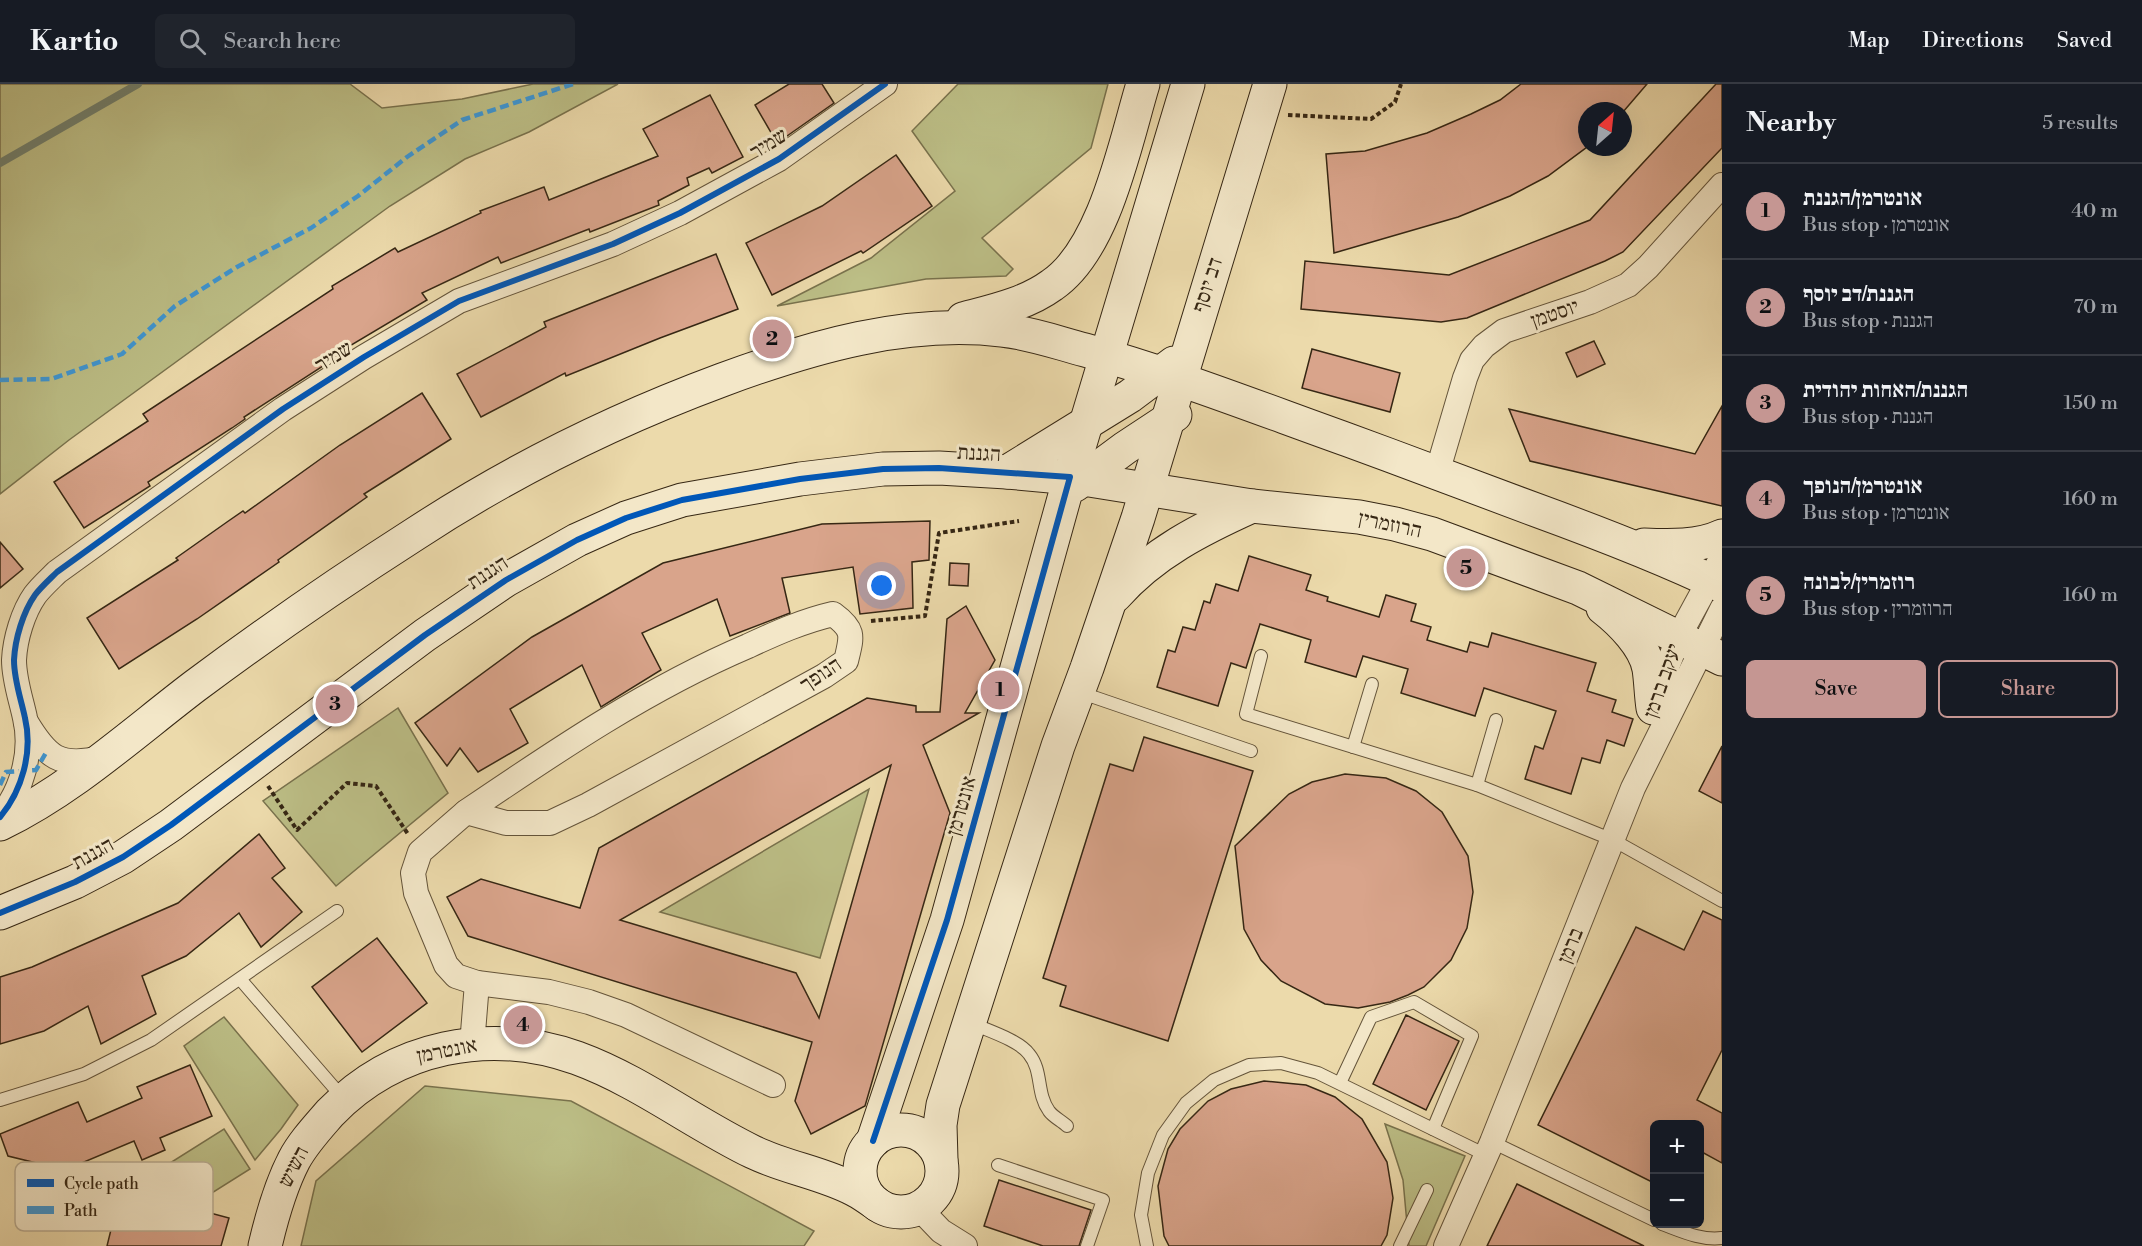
<!DOCTYPE html>
<meta charset="utf-8">
<style>
body{margin:0;font-family:"Libre Bodoni","Frank Ruhl Libre",serif;background:#20242c;color:#f1f3f6}
.controls{position:absolute;right:18px;bottom:18px;display:grid;overflow:hidden;border-radius:9px;box-shadow:0 6px 24px #0002}
.controls button{width:54px;height:54px;display:grid;place-items:center;padding:0;border:0;border-bottom:2px solid #363941;background:#171b24;color:#f1f3f6;font:30px sans-serif}
.compass{position:absolute;left:1578px;top:18px;width:54px;height:54px;border-radius:50%;background:#171b24;box-shadow:0 6px 24px #0002;rotate:27deg}
.you{position:absolute;left:882px;top:502px;width:21px;height:21px;margin:-15px;border:4px solid #fff;border-radius:50%;background:#1a73e8;box-shadow:0 0 0 9px #1a73e833}
.badge{display:grid;place-items:center;width:39px;height:39px;border-radius:50%;background:#c59692;color:#111;font-size:20px;font-weight:700}
.pin{position:absolute;translate:-50% -50%;border:3px solid #fff;box-shadow:0 2px 6px #0006}
.list{margin:0;padding:0;list-style:none}
h2{display:flex;justify-content:space-between;align-items:center;height:78px;margin:0;padding:0 24px;font-size:26px}
h2 small{font-size:20px;font-weight:400;color:#9ea1a6}
.list li{display:grid;grid-template-columns:39px 1fr auto;gap:18px;align-items:center;box-sizing:border-box;height:96px;padding:0 24px;border-top:2px solid #363941}
.list b{display:block;font-size:22px;white-space:nowrap}
.list p{margin:0;font-size:20px;white-space:nowrap;color:#9ea1a6}
.list em{font-size:20px;font-style:normal;color:#9ea1a6}
.actions{display:flex;gap:12px;padding:18px 24px}
.actions a{flex:1;padding:14px 0;border:2px solid #c59692;border-radius:9px;text-align:center;font-size:21px;color:#c59692}
.actions .main{background:#c59692;color:#111}
.icon{flex:none;width:33px;height:33px;fill:none;stroke:currentColor;stroke-width:2;stroke-linecap:round;stroke-linejoin:round}
.map{position:relative;flex:none;width:1722px;height:1162px;overflow:hidden}
header{display:flex;align-items:center;gap:36px;box-sizing:border-box;height:84px;padding:0 30px;background:#171b24;border-bottom:2px solid #363941}
header strong{font-size:28px}
nav{display:flex;gap:33px;margin-inline-start:auto;font-size:21px}
.search{width:420px;height:54px;background:#20242c;display:flex;align-items:center;gap:15px;box-sizing:border-box;padding:0 21px;border-radius:9px;color:#9ea1a6;font-size:22px}
main{display:flex}
aside{flex:1;background:#171b24}
.map>svg:first-child{display:block}
</style>
<header>
<strong>Kartio</strong>
<div class="search"><svg class="icon" aria-label="search" viewBox="0 0 24 24"><circle cx="10" cy="10" r="6"/><path d="M15 15l6 6"/></svg>Search here</div>
<nav><a>Map</a><a>Directions</a><a>Saved</a></nav>
</header>
<main>
<div class="map">
<svg width="1722" height="1162" viewBox="0 0 1722 1162">
<rect width="100%" height="100%" fill="#ecdaab"/>
<filter id="stains"><feTurbulence type="fractalNoise" baseFrequency=".00333" numOctaves="4"/><feColorMatrix values="0 0 0 0 .2 0 0 0 0 .09 0 0 0 0 .02 0 0 0 .5 -.17"/></filter>
<radialGradient id="worn" r=".72"><stop offset=".6" stop-color="#630" stop-opacity="0"/><stop offset="1" stop-color="#630" stop-opacity=".3"/></radialGradient>
<g fill="#bcbe86" stroke="#79724d" stroke-width="1.5">
<path d="M0,0h350l32,24 80,-9 71,-15h85l-89,48 -64,27 -75,47 -321,234 -69,54z"/>
<path d="M958,0h150l-17,64 -109,90 31,31 -7,7 -80,3 -149,27 94,-48 84,-67 -43,-60z"/>
<path d="M398,624l50,85 -112,93 -73,-85z"/>
<path d="M869,705l-49,169 -160,-46z"/>
<path d="M224,933l74,88 -17,24 -26,31 -71,-114z"/>
<path d="M425,1002l146,15 243,130 -10,15h-503l15,-65z"/>
<path d="M1385,1040l80,32 -39,90h-17l-6,-66z"/>
<path d="M224,1045l26,40 -54,34 -26,-40z"/>
</g>
<g fill="none" stroke-linecap="round" stroke-linejoin="round">
<path stroke="#71806e" stroke-width="8" d="M0,79l138,-79"/>
</g>
<g fill="#d9a48b" stroke="#362714" stroke-width="1.5" fill-rule="evenodd">
<path d="M789,0h33l12,19 -57,40 -22,-38z"/>
<path d="M1521,0h126l-24,28 -36,-1v36l-39,29 -38,20 -52,21 -124,36 -8,-99 39,-3 62,-18 44,-19 29,-14z"/>
<path d="M1716,0h6v64l-99,104 -18,9 -138,57 -26,4 -140,-13 4,-48 144,14 141,-55z"/>
<path d="M710,11l33,62 -31,16 -3,-5 -22,10 2,7 -31,16 1,4 -69,27 -1,-3 -88,34 -3,-6 -76,36 5,7 -91,54 1,3 -93,60 1,2 -13,9 -84,54 2,4 -66,42 -30,-46 94,-61 -5,-7 190,-125 -1,-3 63,-38 3,4 83,-39 -1,-2 64,-24 5,13 109,-44 -15,-27z"/>
<path d="M896,71l36,51 -69,47 -2,-2 -89,44 -26,-52 76,-37z"/>
<path d="M716,170l22,55 -78,29 -94,38 -1,-3 -84,44 -24,-43 89,-47 -2,-5z"/>
<path d="M1594,257l11,23 -28,13 -11,-24z"/>
<path d="M1312,265l88,24 -10,39 -88,-24z"/>
<path d="M422,309l29,46 -87,55 3,3 -89,63 1,2 -82,57 -78,50 -32,-51 91,-58 -2,-2 51,-36 16,-11 2,2 95,-68z"/>
<path d="M1722,322v100l-192,-45 -21,-52 186,45z"/>
<path d="M930,437l-1,39 -17,2 1,46 -53,6 -7,-47 -71,11 8,35 -60,23 -13,-37 -75,34 19,37 -60,37 -19,-42 -72,44 18,34 -50,29 -18,-24 -13,18 -32,-43 117,-86 131,-74 159,-39z"/>
<path d="M0,458l23,27 -23,19z"/>
<path d="M1249,472l62,19 -5,15 22,7 -1,4 52,16 7,-22 30,9 -5,17 20,6 -4,13 40,12 3,-10 18,5 4,-14 104,30 -9,28 29,9 -4,12 21,7 -9,27 -17,-6 -7,23 -18,-5 -11,36 -46,-15 10,-33 8,3 13,-38 -72,-23 -9,28 -74,-23 7,-24 -45,-13 -7,21 -51,-15 6,-22 -51,-16 -14,44 -15,-5 -13,43 -61,-19 11,-37 7,2 8,-25 12,3 9,-29 6,2 6,-19 22,7z"/>
<path d="M950,479l19,1 -1,22 -19,-1z"/>
<path d="M966,522l29,54 -30,53h14l-56,32 27,68 -85,293 -54,28 -16,-33 17,-59 -344,-106 -21,-39 34,-18 99,29 19,-60 268,-150 49,8v6h24l7,-93zM891,681l-72,253 -23,-45 -176,-53z"/>
<path d="M1144,653l109,34 -85,270 -108,-35 6,-20 -23,-8 67,-214 23,7z"/>
<path d="M1722,662v57l-23,-12z"/>
<path d="M1345,690l41,4 30,13 26,21 26,44 5,36 -6,36 -16,32 -27,27 -16,8 -18,7 -32,6 -33,-4 -44,-23 -20,-21 -17,-31 -9,-83 54,-52 23,-12z"/>
<path d="M259,750l26,34 -13,10 30,34 -41,35 -22,-34 -53,43 -44,20 14,38 -55,30 -13,-38 -44,25 -44,13v-67l32,-10 146,-64z"/>
<path d="M1703,827l19,9v130l-25,50 25,13v50l-22,-12v-26h-46v58l-116,-58 98,-198 48,23z"/>
<path d="M377,854l50,65 -65,49 -50,-65z"/>
<path d="M1406,931l53,26 -33,69 -53,-26z"/>
<path d="M190,981l22,51 -52,22 5,12 -23,10 -8,-19 -69,29 -57,-14 -8,-22 78,-32 9,20 55,-24 -5,-11z"/>
<path d="M1264,997l42,4 29,12 27,22 25,43 6,36 -6,37 -6,11h-212l-5,-10 -6,-50 10,-37 12,-20 28,-28 23,-12z"/>
<path d="M999,1096l92,30 -12,36h-36l-59,-20z"/>
<path d="M1517,1100l127,62h-157z"/>
<path d="M121,1105l108,29 -8,28h-114z"/>
</g>
<g fill="none" stroke-linecap="round" stroke-linejoin="round">
<defs>
<g id="lane">
<path d="M1261,572l-15,58 231,71 136,55 109,61"/>
<path d="M1079,608l172,59"/>
<path d="M1353,663l19,-63"/>
<path d="M1477,701l19,-65"/>
<path d="M240,895l103,119"/>
<path d="M971,939c15,7 48,17 58,31 14,17 7,39 20,57 4,6 13,10 18,15"/>
<path d="M1340,999l31,-66 43,-15 58,34 -39,93"/>
<path d="M0,1016l84,-26 67,-34 186,-129"/>
<path d="M1492,1058l162,78"/>
<path d="M998,1081l105,35 -16,46"/>
<path d="M1662,1140c19,7 40,17 60,14"/>
<path d="M1147,1162l-6,-31 7,-42 15,-38 23,-32 28,-23 35,-15 32,-2 37,10 168,82"/>
<path d="M1400,1162l27,-56"/>
</g>
<g id="street">
<path d="M1437,389l28,-95 7,-18 12,-14 20,-15 86,-29 38,-17 20,-18 74,-82"/>
<path d="M833,530c22,16 19,22 13,47l-22,15 -236,129 -38,18h-44l-40,-11c90,-61 181,-123 282,-166 28,-13 55,-25 85,-32z"/>
<path d="M1655,614l24,-62 43,-79"/>
<path d="M26,638c21,35 33,46 75,36"/>
<path d="M466,728l-46,40 -7,21 3,20 30,72 10,11 21,7 72,9 40,10 37,13 147,70"/>
<path d="M0,733c22,-26 33,-65 25,-99 -4,-19 -11,-38 -11,-58 1,-21 9,-48 21,-65 6,-8 15,-16 22,-23l226,-163 81,-52 95,-56 154,-57 67,-31 99,-54 106,-75"/>
<path d="M472,961l5,-62"/>
<path d="M919,1124l22,23 24,15"/>
<path d="M1446,1162l46,-104 141,-354 89,-179"/>
</g>
<g id="secondary">
<path d="M963,235c30,-8 63,-15 89,-34 53,-36 73,-142 91,-201"/>
<path d="M1007,388l123,-76 44,-33"/>
<path d="M1075,401l50,-37 50,-33"/>
<path d="M1644,461c25,1 55,2 78,-9"/>
<path d="M1115,512c38,-43 86,-67 137,-90"/>
<path d="M1603,524c18,14 42,38 46,61 2,13 2,26 4,39"/>
<path d="M0,740c72,-35 132,-90 195,-138 71,-53 145,-104 220,-152 96,-63 199,-114 307,-154 89,-33 184,-61 280,-50 29,3 56,13 83,20 90,25 176,59 263,90 63,23 126,47 188,70 63,23 126,47 186,76"/>
<path d="M0,829l75,-31 48,-25 48,-32 254,-190 81,-55 71,-40 49,-22 56,-18 118,-21 83,-10 56,-1 68,4 76,7 169,27 107,11 36,7 37,10 146,54 144,71"/>
<circle cx="901" cy="1087" r="41"/>
<path d="M873,1057l74,-221 123,-443 118,-393"/>
<path d="M941,1076l-1,-35 3,-20 115,-359 29,-78 51,-150 132,-434"/>
<path d="M265,1162c7,-30 15,-59 29,-86 9,-17 23,-32 36,-47 65,-67 159,-86 247,-55 63,23 116,65 176,94 33,16 70,21 102,38 8,4 16,10 23,15"/>
</g>
</defs>
<use href="#lane" stroke="#64543a" stroke-width="14"/>
<use href="#street" stroke="#64543a" stroke-width="26"/>
<use href="#secondary" stroke="#362714" stroke-width="35"/>
<g stroke="#362714" stroke-width="4" stroke-dasharray="4.5 3" stroke-linecap="butt">
<path d="M1288,31l83,4 24,-17 6,-18"/>
<path d="M871,537l54,-5 14,-83 80,-12"/>
<path d="M268,702l29,44 50,-47 29,3 32,48"/>
</g>
<use href="#lane" stroke="#f3e7c8" stroke-width="12"/>
<use href="#street" stroke="#f3e7c8" stroke-width="24"/>
<use href="#secondary" stroke="#f3e7c8" stroke-width="33"/>
<g stroke="#3e96d3" stroke-width="4.5" stroke-dasharray="9 4.5" stroke-linecap="butt">
<path d="M0,296l51,-1 71,-25 53,-48 62,-39 74,-39 47,-32 49,-39 55,-37 111,-36"/>
<path d="M0,701l6,-13 30,-2 11,-19"/>
</g>
<defs>
<g id="cycleway">
<path d="M0,733c22,-26 33,-65 25,-99 -4,-19 -11,-38 -11,-58 1,-21 9,-48 21,-65 6,-8 15,-16 22,-23l226,-163 81,-52 95,-56 154,-57 67,-31 99,-54 106,-75"/>
<path d="M0,829l75,-31 48,-25 48,-32 254,-190 81,-55 71,-40 49,-22 56,-18 118,-21 83,-10 56,-1 131,9 -123,443 -74,221"/>
</g>
</defs>
<use href="#cycleway" stroke="#f3e7c8" stroke-width="10"/>
<use href="#cycleway" stroke="#0057b8" stroke-width="6"/>
</g>
<g text-anchor="middle" dominant-baseline="central" stroke-width="6" stroke-linejoin="round" paint-order="stroke">
<g font-size="21" fill="#362714" stroke="#f3e7c8">
<text transform="translate(769 60) rotate(-32)">שמיר</text>
<text transform="translate(1208 201) rotate(-72)">דב יוסף</text>
<text transform="translate(1555 230) rotate(-19)">יוסטמן</text>
<text transform="translate(334 273) rotate(-32)">שמיר</text>
<text transform="translate(979 370) rotate(3)">הגננת</text>
<text transform="translate(1390 441) rotate(12)">הרוזמרין</text>
<text transform="translate(488 489) rotate(-33)">הגננת</text>
<text transform="translate(821 591) rotate(-34)">הנופך</text>
<text transform="translate(1663 597) rotate(-71)">יעקב ברמן</text>
<text transform="translate(962 722) rotate(-74)">אונטרמן</text>
<text transform="translate(93 770) rotate(-29)">הגננת</text>
<text transform="translate(1571 862) rotate(-68)">ברמן</text>
<text transform="translate(447 967) rotate(-11)">אונטרמן</text>
<text transform="translate(294 1083) rotate(-63)">השיש</text>
</g>
</g>
<rect x="15" y="1078" width="198" height="69" rx="9" fill="#f3e7c8" stroke="#baad92" stroke-width="1.5"/>
<rect x="27" y="1095" width="27" height="8" fill="#0057b8"/>
<rect x="27" y="1122" width="27" height="8" fill="#3e96d3"/>
<g font-size="16" fill="#362714">
<text x="64" y="1105">Cycle path</text>
<text x="64" y="1132">Path</text>
</g>
<rect width="100%" height="100%" filter="url(#stains)"/>
<rect width="100%" height="100%" fill="url(#worn)"/>
</svg>
<div class="controls">
<button>+</button>
<button>−</button>
</div>
<svg class="compass" viewBox="-18 -18 36 36"><path d="M0-13l5 13h-10z" fill="#e53935"/><path d="M0 13l5-13h-10z" fill="#9ea1a6"/></svg>
<div class="you"></div>
<div class="pin badge" style="left:1000px;top:606px">1</div>
<div class="pin badge" style="left:772px;top:255px">2</div>
<div class="pin badge" style="left:335px;top:620px">3</div>
<div class="pin badge" style="left:523px;top:941px">4</div>
<div class="pin badge" style="left:1466px;top:484px">5</div>
</div>
<aside>
<h2>Nearby<small>5 results</small></h2>
<ul class="list">
<li><span class="badge">1</span><div><b>אונטרמן/הגננת</b><p>Bus stop · אונטרמן</p></div><em>40 m</em></li>
<li><span class="badge">2</span><div><b>הגננת/דב יוסף</b><p>Bus stop · הגננת</p></div><em>70 m</em></li>
<li><span class="badge">3</span><div><b>הגננת/האחות יהודית</b><p>Bus stop · הגננת</p></div><em>150 m</em></li>
<li><span class="badge">4</span><div><b>אונטרמן/הנופך</b><p>Bus stop · אונטרמן</p></div><em>160 m</em></li>
<li><span class="badge">5</span><div><b>רוזמרין/לבונה</b><p>Bus stop · הרוזמרין</p></div><em>160 m</em></li>
</ul>
<div class="actions"><a class="main">Save</a><a>Share</a></div>
</aside>
</main>
